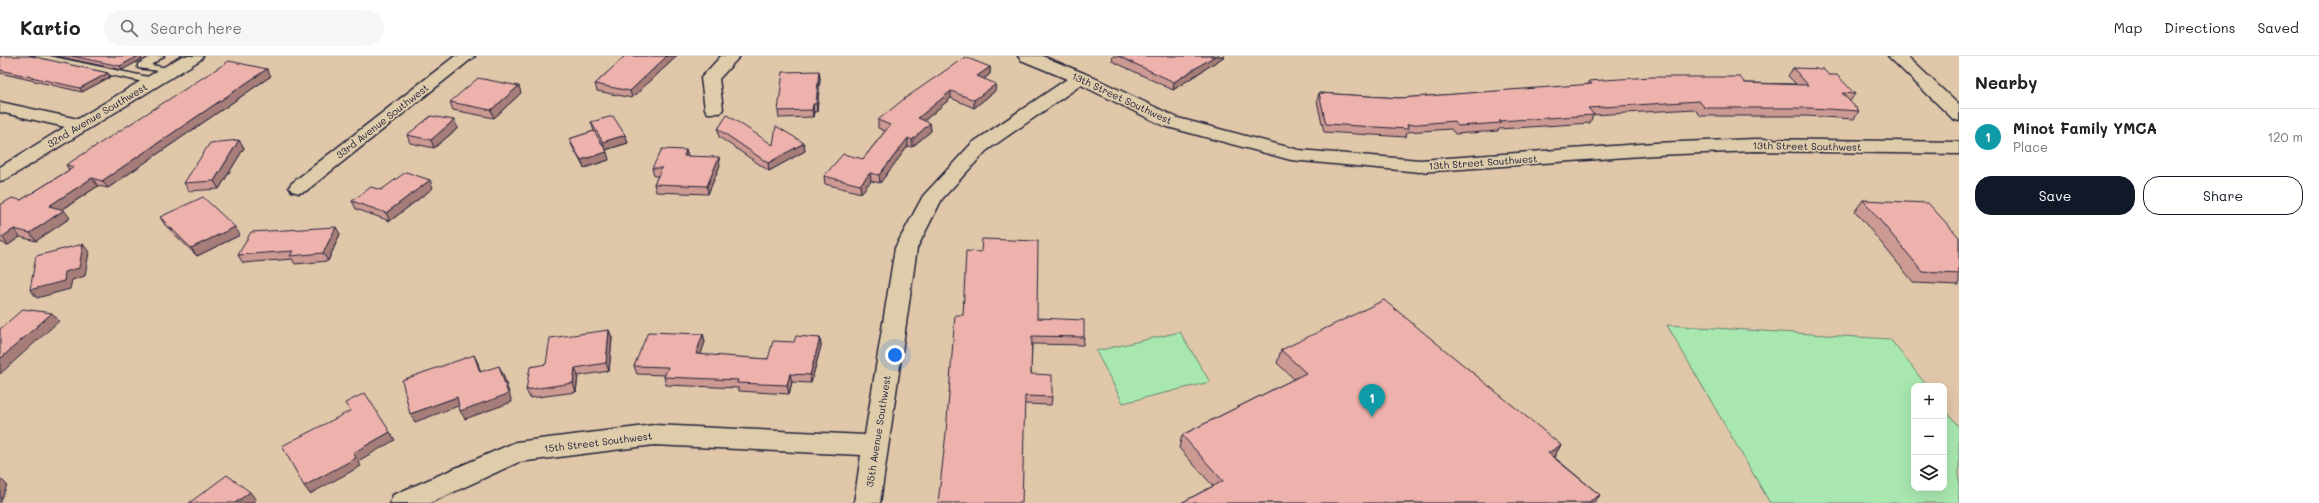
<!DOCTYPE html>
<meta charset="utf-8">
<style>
body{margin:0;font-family:Mali,sans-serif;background:#f6f6f6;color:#202124}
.controls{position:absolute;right:12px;bottom:12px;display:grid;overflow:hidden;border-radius:8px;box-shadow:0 4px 16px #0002}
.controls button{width:36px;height:36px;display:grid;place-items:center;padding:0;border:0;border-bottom:1px solid #e0e0e0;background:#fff;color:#202124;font:20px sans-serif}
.you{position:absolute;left:895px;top:299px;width:14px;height:14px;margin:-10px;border:3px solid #fff;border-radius:50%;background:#1a73e8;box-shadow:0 0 0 6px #1a73e833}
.badge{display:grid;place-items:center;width:26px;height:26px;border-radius:50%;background:#111827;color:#fff;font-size:13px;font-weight:700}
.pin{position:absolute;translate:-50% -33px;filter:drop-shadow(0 1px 2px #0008)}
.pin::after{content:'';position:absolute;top:21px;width:14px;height:12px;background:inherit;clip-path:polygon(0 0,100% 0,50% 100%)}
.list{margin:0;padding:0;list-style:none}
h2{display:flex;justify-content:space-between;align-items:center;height:52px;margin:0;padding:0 16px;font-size:17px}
h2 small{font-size:13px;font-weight:400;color:#757577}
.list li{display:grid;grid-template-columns:26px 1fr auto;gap:12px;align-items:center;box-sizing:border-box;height:56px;padding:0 16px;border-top:1px solid #e0e0e0}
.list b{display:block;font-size:15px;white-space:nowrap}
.list p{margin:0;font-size:13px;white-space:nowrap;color:#757577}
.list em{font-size:13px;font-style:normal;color:#757577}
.actions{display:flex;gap:8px;padding:12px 16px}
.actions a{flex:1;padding:9px 0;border:1px solid #111827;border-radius:16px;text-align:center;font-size:14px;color:#111827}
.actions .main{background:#111827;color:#fff}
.icon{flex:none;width:22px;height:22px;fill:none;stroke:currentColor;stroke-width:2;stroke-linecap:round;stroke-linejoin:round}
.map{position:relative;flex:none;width:1959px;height:447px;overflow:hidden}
header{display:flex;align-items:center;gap:24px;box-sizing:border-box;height:56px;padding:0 20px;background:#fff;border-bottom:1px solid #e0e0e0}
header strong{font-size:19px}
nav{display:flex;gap:22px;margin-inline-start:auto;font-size:14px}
.search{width:280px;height:36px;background:#f6f6f6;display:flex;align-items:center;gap:10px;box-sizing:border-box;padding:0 14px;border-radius:22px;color:#757577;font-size:15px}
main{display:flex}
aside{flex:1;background:#fff}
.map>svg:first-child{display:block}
</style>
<header>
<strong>Kartio</strong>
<div class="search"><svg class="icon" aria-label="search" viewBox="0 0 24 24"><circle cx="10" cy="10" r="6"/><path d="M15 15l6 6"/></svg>Search here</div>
<nav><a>Map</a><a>Directions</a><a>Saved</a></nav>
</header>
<main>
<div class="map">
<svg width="1959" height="447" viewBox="0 0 1959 447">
<rect width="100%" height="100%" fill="#e1c7aa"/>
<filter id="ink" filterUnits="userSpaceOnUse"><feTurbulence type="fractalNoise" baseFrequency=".025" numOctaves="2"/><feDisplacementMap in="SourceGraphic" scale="8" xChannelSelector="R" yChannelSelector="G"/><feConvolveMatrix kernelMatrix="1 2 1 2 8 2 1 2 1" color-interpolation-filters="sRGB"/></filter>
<g filter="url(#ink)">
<g fill="#a8e7af" stroke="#658475">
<path d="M1667,269l223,14 37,47h-13v102h30v-80l15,19v76h-189z"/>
<path d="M1180,276l30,50 -87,21 -27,-52z"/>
</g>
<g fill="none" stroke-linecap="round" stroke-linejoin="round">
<defs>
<g id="lane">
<path d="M30,0h19l104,22 5,3 -5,3 -118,-25z"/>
<path d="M152,0h12l-13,9 22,4v4l-35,-5v-4z"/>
</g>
<g id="street">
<path d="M182,0h21l-3,4 -193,119 -7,2v-14l65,-40 -65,-15v-10l78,17z"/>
<path d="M455,0h20l-169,135 -7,2 -7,-2 -3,-4 3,-4z"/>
<path d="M721,0h19l-21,23 4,30 -3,4h-12l-3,-4 -4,-31z"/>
<path d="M1018,0h24l44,18 92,44 121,32 121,10 235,-17 100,-4 204,3v12l-204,-3 -100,4 -235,17 -129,-12 -127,-34 -83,-41 -95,66 -44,48 -25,49 -37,255h-26l7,-48 -207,-10 -135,17 -89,41h-40l3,-8 123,-53 138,-17 211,10 30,-187 28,-52 49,-53 95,-64 -46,-19z"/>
</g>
<path id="secondary" d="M1888,0h19l52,49v16l-6,-2z"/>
</defs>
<use href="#lane" stroke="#22223b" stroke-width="3"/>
<use href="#street" stroke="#22223b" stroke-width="3"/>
<use href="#secondary" stroke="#22223b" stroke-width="3"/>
<use href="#lane" fill="#deccaa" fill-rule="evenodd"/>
<use href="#street" fill="#deccaa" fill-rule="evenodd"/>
<use href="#secondary" fill="#deccaa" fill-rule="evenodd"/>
</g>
<g fill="#cc9993" stroke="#22223b">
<path d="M0,0l32,1 76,16 2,4 -28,15 -82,-19z"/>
<path d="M56,0h85l1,3 -20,11z"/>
<path d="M625,0h52l-45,42 -35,-7 -2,-7z"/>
<path d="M1113,0h112l-52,34 -61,-29z"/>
<path d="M990,11v7l-6,5 11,12 -21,17 -23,-10 -27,23 6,2 1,8 -19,16 -4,-1 -28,37 -9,-2 -10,12 -36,-9 -1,-8 39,-17 22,-28 -7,-3v-8z"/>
<path d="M1793,12l36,7 26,19 -5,7h-1l10,10 -5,8 -48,-3h-105l-7,-7 -101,6 -3,8 -91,6 -1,2 -43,3 -4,-5 -44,3 -1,5 -82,-5 -7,-31 2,-8 81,5 188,-13 1,-4 156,2 51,1 -8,-8z"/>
<path d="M819,15l1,8 -3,33h-3l-1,5 -34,1 -1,-7z"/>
<path d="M271,20l-163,112 -10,-2 -36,24 8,8 -34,23 -16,-4 -12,8 -8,-3v-37l21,-5 48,-30 -3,-5z"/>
<path d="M521,37l-27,25 -41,-8 -3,-8z"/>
<path d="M591,66l34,13 3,8 -22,7 3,10 -25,8 -12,-22 -3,-7 25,-8z"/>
<path d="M458,72l-24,20 -24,-5 -3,-8z"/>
<path d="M718,73l55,16 31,-2 1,8 -36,20 -50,-34z"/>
<path d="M239,84l5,8 -25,41 -30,2 -5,-8z"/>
<path d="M686,94l2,6 32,9 -12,29 -52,-2 -2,-8 4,-8h-4l-2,-8z"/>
<path d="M433,132l-43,33 -34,-12 -4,-8 29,-11z"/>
<path d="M1863,144l96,37v48l-45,-2 -59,-72z"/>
<path d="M160,161l80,18 -43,21 -32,-31z"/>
<path d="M340,178l-12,27 -33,3 -3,-5 -49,4 -5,-8z"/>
<path d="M1037,262l47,19 -1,8 -51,-1 -1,30 21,23 -1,8 -26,-1 -87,99z"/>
<path d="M609,274l3,8 -3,33 -31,5 -2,16 -46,6 -4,-8 20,-26z"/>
<path d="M703,278l2,8 -5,13 68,4 26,-17 26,-4 1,8 -10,37 -19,-1 -3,12 -50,-3v-3l-73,-3 -2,-8 1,-2 -28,-1 -3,-8z"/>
<path d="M1281,294l280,95 -7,12 46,38 -6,8h-413l32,-17 -34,-38 3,-13 112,-56 -17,-16z"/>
</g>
<g fill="#a67d78" stroke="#22223b">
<path d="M138,0h3l1,3 -20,11 -2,-4z"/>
<path d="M667,0h10l-45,42 -2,-7z"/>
<path d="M1215,0h10l-52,34 1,-8z"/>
<path d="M990,11v7l-13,10v-8z"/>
<path d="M267,13l4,7 -163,112 -6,-7z"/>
<path d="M819,15l1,8 -3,33 -1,-8z"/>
<path d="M108,17l2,4 -28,15 -2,-4z"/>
<path d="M996,28l-1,7 -21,17v-8z"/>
<path d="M519,30l2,7 -27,25 -3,-8z"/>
<path d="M951,35v7l-33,28v-8z"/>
<path d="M813,48l1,8 -1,5 -1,-7z"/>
<path d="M454,64l4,8 -24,20 -3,-8z"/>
<path d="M930,67l1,8 -19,16v-7z"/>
<path d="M625,79l3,8 -23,7 -2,-8z"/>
<path d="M908,82v8l-28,37 -1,-8z"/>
<path d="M239,84l5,8 -25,41 -5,-8z"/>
<path d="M804,87l1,8 -36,20 -1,-8z"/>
<path d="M686,94l2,7 -4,-1z"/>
<path d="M607,96l2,8 -25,8 -3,-8z"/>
<path d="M719,101l1,8 -12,29 -1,-8z"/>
<path d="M870,117l1,8 -10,12 -1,-8z"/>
<path d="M92,122l6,8 -43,28 -6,-8z"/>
<path d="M430,124l3,8 -43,33 -4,-8z"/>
<path d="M64,154l6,8 -34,23 -6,-8z"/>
<path d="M235,171l5,8 -43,21 -6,-8z"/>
<path d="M336,171l4,7 -12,27 -5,-8z"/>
<path d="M14,173l6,8 -12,8 -6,-8z"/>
<path d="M83,188l6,8 -4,24 -13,4 -2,9 -33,9 -7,-8 35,-18z"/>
<path d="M52,257l7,8 -59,53v-15z"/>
<path d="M609,274l3,8 -3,33 -3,-8z"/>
<path d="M703,278l2,8 -7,21 -2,-9z"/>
<path d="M820,282l1,8 -10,37 -1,-8z"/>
<path d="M474,299l4,8 5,18 -3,-9z"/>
<path d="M499,310l4,8 9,28 -47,17 -5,-8z"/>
<path d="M575,312l3,8 -2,16 -3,-9z"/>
<path d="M790,318l2,8 -3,12 -2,-9z"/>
<path d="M457,341l4,8 -46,17 -5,-8z"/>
<path d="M390,376l5,8 -37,21 3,5 -51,28 -6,-8 49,-33z"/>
<path d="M1561,389l-8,13 -5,-5z"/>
<path d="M0,422l7,7 -7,18z"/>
<path d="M250,436l6,8 -4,3h-17z"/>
<path d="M1600,439l-6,8h-7z"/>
</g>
<g fill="#edb2ab" stroke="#22223b">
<path d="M0,0h31l77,17 -28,15 -80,-18z"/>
<path d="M72,0h66l-18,10z"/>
<path d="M625,0h42l-37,35 -35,-7z"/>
<path d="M1118,0h97l-41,26z"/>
<path d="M965,1l25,10 -13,9 19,8 -22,16 -23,-9 -33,27 12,5 -18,17 -4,-2 -29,37 -9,-2 -10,12 -36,-9 19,-22 20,5 27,-34 -12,-5 26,-21z"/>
<path d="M229,5l38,8 -165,112 -10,-3 -43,28 15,4 -34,23 -16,-4 -12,8 -2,-1v-31l12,-7 9,2 53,-33 -8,-2z"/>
<path d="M1793,12l30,1 6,6h8l18,19 -13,-1 17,18 -48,-3h-106l-6,-7 -111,7 6,7 -95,6 2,2 -43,3 -4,-5 -47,4 1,4 -82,-5 -7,-31 81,5 192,-14 -3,-3 62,-4h89l5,6 63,2z"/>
<path d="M819,15l-3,33h-3l-1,6 -34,1 5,-39z"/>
<path d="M478,22l41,8 -28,24 -41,-8z"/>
<path d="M727,59l46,30 3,-19 28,17 -36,20 -50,-34z"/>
<path d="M431,60l23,4 -23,20 -24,-5z"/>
<path d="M613,60l12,19 -22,7 -12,-20z"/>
<path d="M594,75l13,21 -26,8 -12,-21z"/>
<path d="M239,84l-25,41 -30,2 26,-40z"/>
<path d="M662,93l24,1 -2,6 35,1 -12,29 -53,-2 8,-16h-10z"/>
<path d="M406,116l24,8 -44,33 -34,-12 19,-14 10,3z"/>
<path d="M203,141l32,30 -44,21 -31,-31z"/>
<path d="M1863,144l65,3 31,34v37l-36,-2z"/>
<path d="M336,171l-13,26 -33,3 3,-5 -55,4 13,-23z"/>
<path d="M982,183l56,2 -1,77 47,2v17l-52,-1 -1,38 21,1v22l-27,-1 -3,107h-84l8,-70 9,-118h8l3,-64 15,1z"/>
<path d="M83,188l-4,24 -14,4 -1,9 -34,9 6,-34z"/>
<path d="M1384,244l177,145 -13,8 52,42 -13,8h-406l42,-22 -41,-46 124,-62 -25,-23z"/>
<path d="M23,253l29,4 -52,46v-30z"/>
<path d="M609,274l-3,33 -31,5 -2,15 -47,7 4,-23 16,-3 4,-26z"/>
<path d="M648,276l55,2 -7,20 72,5 5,-18 21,1 2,-6 24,2 -10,37 -20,-1 -3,11 -50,-2 1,-3 -74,-3 4,-10 -34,-1z"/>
<path d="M474,299l6,17 19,-6 9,28 -48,17 -3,-14 -47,17 -8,-34z"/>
<path d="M365,337l25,39 -37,21 3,5 -52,28 -22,-40 68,-35 -5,-8z"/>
<path d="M227,419l23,17 -15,11h-46z"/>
</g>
</g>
<g text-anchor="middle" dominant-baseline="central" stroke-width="3.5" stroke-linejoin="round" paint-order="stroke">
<g font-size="10" fill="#22223b" stroke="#deccaa">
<text transform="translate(1122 42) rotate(25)">13th Street Southwest</text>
<text transform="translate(97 59) rotate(-31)">32nd Avenue Southwest</text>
<text transform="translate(382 65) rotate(-38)">33rd Avenue Southwest</text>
<text transform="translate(1807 90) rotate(1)">13th Street Southwest</text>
<text transform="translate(1483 106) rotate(-4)">13th Street Southwest</text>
<text transform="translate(878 375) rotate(-81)">35th Avenue Southwest</text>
<text transform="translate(598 386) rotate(-7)">15th Street Southwest</text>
</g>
</g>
</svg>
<div class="controls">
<button>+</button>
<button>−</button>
<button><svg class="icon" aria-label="layers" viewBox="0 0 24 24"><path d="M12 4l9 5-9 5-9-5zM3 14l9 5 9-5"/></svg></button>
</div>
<div class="you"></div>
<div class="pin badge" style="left:1372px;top:361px;background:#0f9aa8">1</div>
</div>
<aside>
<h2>Nearby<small></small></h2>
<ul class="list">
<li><span class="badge" style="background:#0f9aa8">1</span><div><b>Minot Family YMCA</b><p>Place</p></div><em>120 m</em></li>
</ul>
<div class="actions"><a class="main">Save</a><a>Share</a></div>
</aside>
</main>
